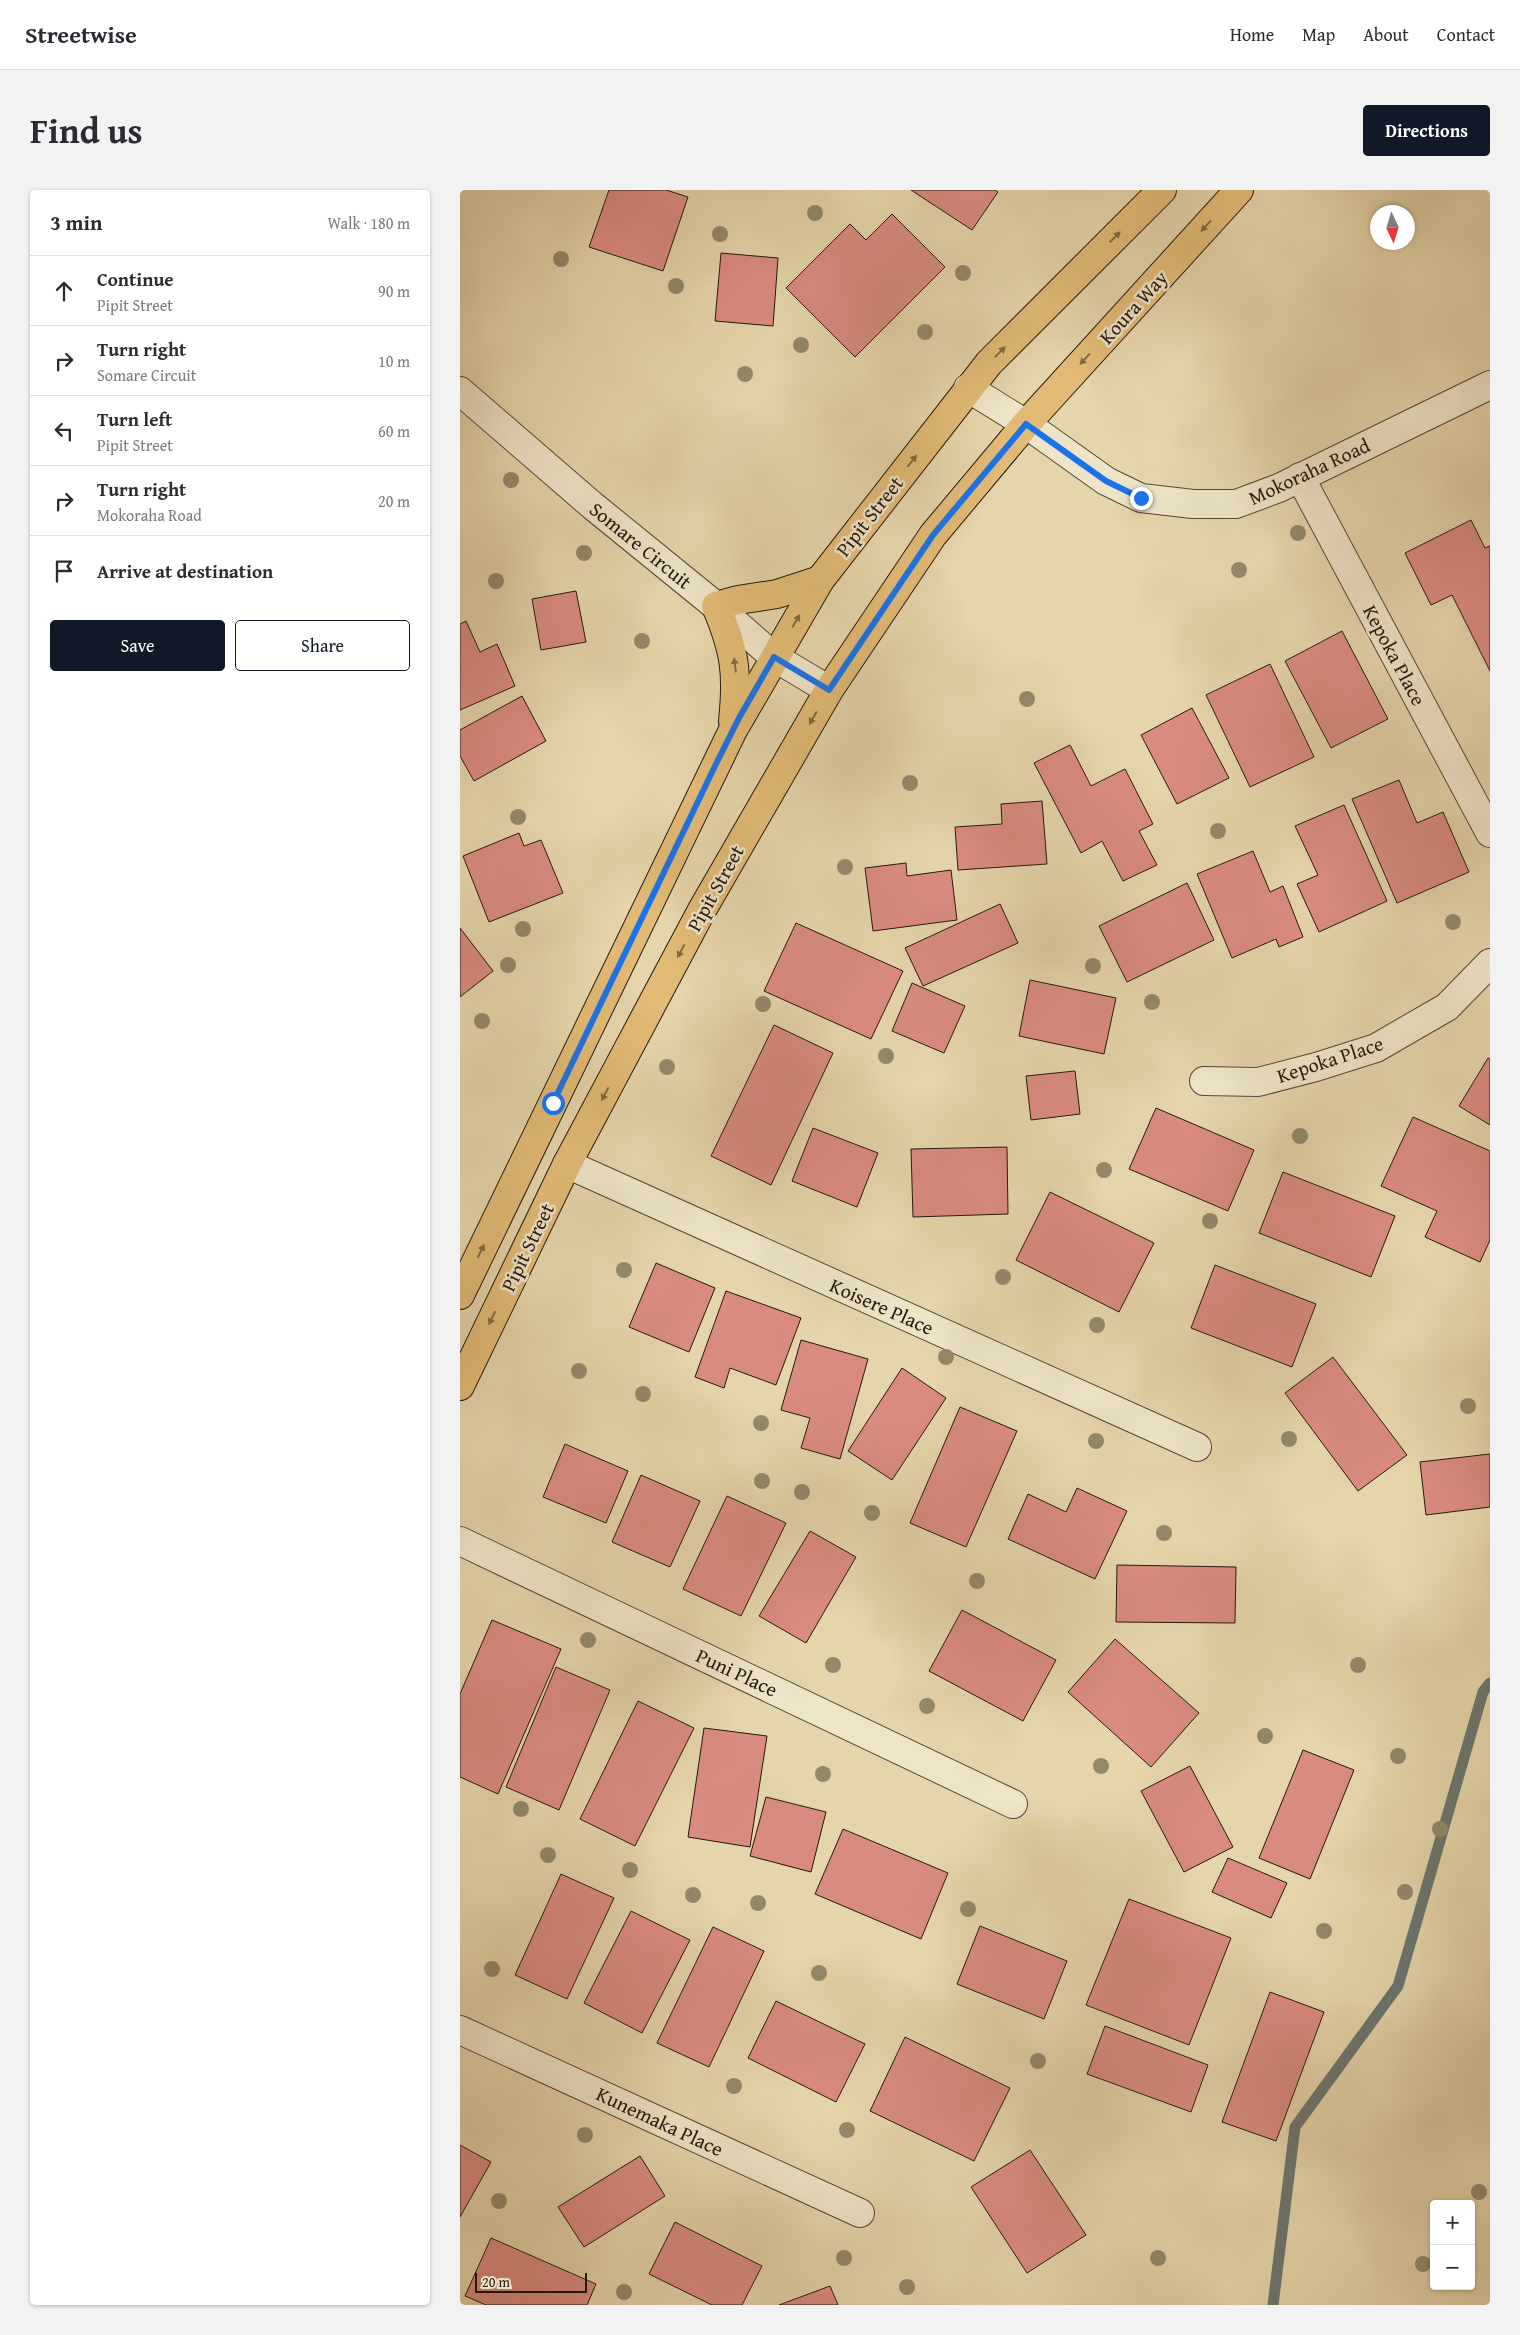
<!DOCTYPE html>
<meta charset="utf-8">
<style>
body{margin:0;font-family:"Gentium Book Plus",serif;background:#f2f2f3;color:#2b2b33}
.controls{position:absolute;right:15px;bottom:15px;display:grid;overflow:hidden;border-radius:5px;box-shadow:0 1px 4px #0004}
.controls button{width:45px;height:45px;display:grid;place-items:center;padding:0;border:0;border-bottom:1px solid #e1e1e2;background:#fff;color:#2b2b33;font:25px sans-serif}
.compass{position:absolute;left:910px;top:15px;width:45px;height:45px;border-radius:50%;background:#fff;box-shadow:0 1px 4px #0004;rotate:176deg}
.scale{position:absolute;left:15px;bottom:12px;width:112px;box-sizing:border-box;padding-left:5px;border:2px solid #24180f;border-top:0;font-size:14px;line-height:18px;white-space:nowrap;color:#24180f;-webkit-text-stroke:4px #eee4c8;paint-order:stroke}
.stop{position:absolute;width:15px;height:15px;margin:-11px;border:4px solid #1a73e8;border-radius:50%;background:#fff}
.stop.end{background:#1a73e8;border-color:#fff;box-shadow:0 1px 5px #0008}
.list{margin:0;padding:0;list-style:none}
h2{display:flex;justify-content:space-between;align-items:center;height:65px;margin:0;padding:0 20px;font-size:21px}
h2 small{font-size:16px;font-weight:400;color:#7c7c81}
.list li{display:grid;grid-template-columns:32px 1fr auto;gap:15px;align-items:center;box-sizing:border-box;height:70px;padding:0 20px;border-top:1px solid #e1e1e2}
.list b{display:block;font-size:19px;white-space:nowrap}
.list p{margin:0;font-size:16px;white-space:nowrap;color:#7c7c81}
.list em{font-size:16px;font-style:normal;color:#7c7c81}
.actions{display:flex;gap:10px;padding:15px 20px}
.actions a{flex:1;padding:11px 0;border:1px solid #111827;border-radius:5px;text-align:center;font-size:18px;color:#111827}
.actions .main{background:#111827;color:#fff}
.icon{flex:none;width:28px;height:28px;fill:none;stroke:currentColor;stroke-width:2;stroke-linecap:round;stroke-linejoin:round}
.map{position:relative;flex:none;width:1030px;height:2115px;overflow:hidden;border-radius:5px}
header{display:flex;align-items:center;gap:30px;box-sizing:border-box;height:70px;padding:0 25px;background:#fff;border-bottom:1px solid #e1e1e2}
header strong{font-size:24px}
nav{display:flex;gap:28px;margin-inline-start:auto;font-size:18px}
.intro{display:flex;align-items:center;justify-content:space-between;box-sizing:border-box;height:120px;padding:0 30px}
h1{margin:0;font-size:35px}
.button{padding:12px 22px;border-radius:5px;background:#111827;color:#fff;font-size:18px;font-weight:700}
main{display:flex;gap:30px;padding:0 30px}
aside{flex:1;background:#fff;border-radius:5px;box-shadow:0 1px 4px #0004}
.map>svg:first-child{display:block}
</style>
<header>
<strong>Streetwise</strong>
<nav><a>Home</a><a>Map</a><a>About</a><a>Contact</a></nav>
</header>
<div class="intro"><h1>Find us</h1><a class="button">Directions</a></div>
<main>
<aside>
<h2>3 min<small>Walk · 180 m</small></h2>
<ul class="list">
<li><svg class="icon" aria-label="ahead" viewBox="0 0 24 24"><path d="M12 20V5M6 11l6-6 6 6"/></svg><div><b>Continue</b><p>Pipit Street</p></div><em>90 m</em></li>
<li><svg class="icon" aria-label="right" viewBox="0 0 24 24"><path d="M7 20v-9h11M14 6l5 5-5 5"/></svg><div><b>Turn right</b><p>Somare Circuit</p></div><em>10 m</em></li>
<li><svg class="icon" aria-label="left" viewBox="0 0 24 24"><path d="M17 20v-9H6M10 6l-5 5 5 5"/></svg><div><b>Turn left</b><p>Pipit Street</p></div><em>60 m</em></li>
<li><svg class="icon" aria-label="right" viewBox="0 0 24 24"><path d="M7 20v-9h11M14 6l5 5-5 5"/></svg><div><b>Turn right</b><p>Mokoraha Road</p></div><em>20 m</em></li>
<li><svg class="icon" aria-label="arrive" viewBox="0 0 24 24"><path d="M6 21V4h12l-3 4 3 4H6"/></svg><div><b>Arrive at destination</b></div></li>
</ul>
<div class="actions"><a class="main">Save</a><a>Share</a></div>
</aside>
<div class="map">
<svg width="1030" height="2115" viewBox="0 0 1030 2115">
<rect width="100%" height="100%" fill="#e5d5aa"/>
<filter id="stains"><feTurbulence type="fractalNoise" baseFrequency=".004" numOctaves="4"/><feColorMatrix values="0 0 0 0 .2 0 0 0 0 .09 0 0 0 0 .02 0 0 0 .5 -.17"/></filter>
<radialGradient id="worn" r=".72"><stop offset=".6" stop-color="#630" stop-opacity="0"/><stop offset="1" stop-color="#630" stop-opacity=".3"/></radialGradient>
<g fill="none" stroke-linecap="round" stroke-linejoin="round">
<path stroke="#6c7673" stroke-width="11" d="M813,2115l22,-178 103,-141 85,-294 7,-9"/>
</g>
<g fill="#da8b81" stroke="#24180f">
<path d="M149,0h57l22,7 -25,74 -74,-24z"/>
<path d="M451,0h84l3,2 -26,38z"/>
<path d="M432,24l53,53 -90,90 -69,-69 64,-64 16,16z"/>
<path d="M261,63l57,5 -5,68 -58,-5z"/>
<path d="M1011,330l14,28 5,-2v125l-38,-76 -21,10 -26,-52z"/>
<path d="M116,401l10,51 -45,8 -9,-51z"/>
<path d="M6,431l14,31 17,-8 18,42 -55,24v-86z"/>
<path d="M882,441l46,88 -57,29 -46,-87z"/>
<path d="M810,474l44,93 -64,30 -44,-92z"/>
<path d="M62,506l24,45 -72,40 -14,-25v-26z"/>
<path d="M732,518l37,70 -52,26 -36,-69z"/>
<path d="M610,555l21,41 34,-17 28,55 -14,7 18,34 -34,16 -21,-40 -21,12 -47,-90z"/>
<path d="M939,590l18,43 26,-11 26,60 -72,31 -45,-104z"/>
<path d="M582,611l5,63 -89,6 -3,-43 47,-3 -1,-20z"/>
<path d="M884,615l43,96 -68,31 -22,-48 21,-9 -23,-49z"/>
<path d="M59,643l5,13 17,-6 22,53 -74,29 -26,-66z"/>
<path d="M793,661l17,41 13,-6 20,51 -24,10 -3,-8 -44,19 -35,-84z"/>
<path d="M446,673l1,13 44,-6 6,50 -84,11 -8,-63z"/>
<path d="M727,693l27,57 -87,42 -28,-56z"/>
<path d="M540,714l18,39 -95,43 -18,-38z"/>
<path d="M336,733l107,48 -32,68 -107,-48z"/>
<path d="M0,738l33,43 -33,26z"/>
<path d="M570,790l86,18 -12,56 -85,-18z"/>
<path d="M452,793l53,23 -21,47 -52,-22z"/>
<path d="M314,835l59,28 -62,132 -60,-29z"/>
<path d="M1028,868l2,1v66l-31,-19z"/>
<path d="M615,881l5,43 -49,6 -5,-44z"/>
<path d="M696,918l98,42 -26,61 -99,-42z"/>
<path d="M953,927l77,34v89l-10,22 -55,-25 12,-26 -56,-25z"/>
<path d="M353,938l65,25 -21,54 -65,-26z"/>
<path d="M547,957l1,67 -95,3 -2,-68z"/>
<path d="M823,982l112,44 -24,61 -112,-44z"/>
<path d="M590,1002l104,51 -35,69 -103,-52z"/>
<path d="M196,1073l59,25 -26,64 -60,-25z"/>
<path d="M755,1075l101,39 -24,63 -101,-39z"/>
<path d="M266,1101l75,27 -25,67 -46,-17 -6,20 -29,-11z"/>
<path d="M341,1150l67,19 -28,100 -39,-11 9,-30 -29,-8z"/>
<path d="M873,1167l74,98 -49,36 -73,-98z"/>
<path d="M442,1178l44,30 -54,82 -44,-29z"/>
<path d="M500,1217l57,24 -51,116 -56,-24z"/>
<path d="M105,1254l63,27 -22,52 -63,-26z"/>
<path d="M1030,1264v53l-64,8 -6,-53z"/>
<path d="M181,1285l59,26 -30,66 -58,-25z"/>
<path d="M617,1298l50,23 -32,68 -87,-40 20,-45 38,18z"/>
<path d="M267,1306l59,27 -45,93 -58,-27z"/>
<path d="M350,1341l46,26 -50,86 -47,-27z"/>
<path d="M657,1375l119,2 -1,56 -119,-1z"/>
<path d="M502,1420l94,50 -33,61 -94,-50z"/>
<path d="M32,1430l69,29 -63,145 -38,-17v-83z"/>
<path d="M655,1449l84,74 -48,54 -83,-75z"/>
<path d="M96,1477l54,23 -51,120 -53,-23z"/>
<path d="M178,1511l56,27 -59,118 -55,-27z"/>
<path d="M244,1538l63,8 -17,111 -62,-10z"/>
<path d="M843,1560l51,20 -44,109 -51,-21z"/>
<path d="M730,1576l43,81 -49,25 -43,-81z"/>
<path d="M306,1607l60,15 -15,60 -61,-16z"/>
<path d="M383,1639l105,44 -27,66 -106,-45z"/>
<path d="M768,1668l59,25 -16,35 -59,-26z"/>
<path d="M101,1684l53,24 -47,101 -52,-24z"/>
<path d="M669,1709l102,39 -42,107 -103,-40z"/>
<path d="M171,1721l59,29 -48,93 -58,-30z"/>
<path d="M520,1736l87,35 -23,58 -87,-35z"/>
<path d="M253,1737l51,24 -55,116 -52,-24z"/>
<path d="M810,1802l54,20 -48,129 -54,-19z"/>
<path d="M316,1811l89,43 -29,58 -88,-44z"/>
<path d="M645,1836l103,39 -17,47 -104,-38z"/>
<path d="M445,1847l105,51 -36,73 -104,-50z"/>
<path d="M0,1955l31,17 -31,55z"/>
<path d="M570,1960l56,85 -59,38 -56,-86z"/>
<path d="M180,1966l25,40 -81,51 -26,-40z"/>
<path d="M215,2032l87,44 -20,39h-30l-63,-31z"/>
<path d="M31,2048l105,46 -9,21h-101l-21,-9z"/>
<path d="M370,2096l8,19h-59z"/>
</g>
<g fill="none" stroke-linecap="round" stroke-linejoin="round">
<defs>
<g id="minor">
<path d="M508,198l58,36 80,57 35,17 52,6h43l43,-16 211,-103"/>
<path d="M0,201l133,115 123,100 58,51 55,33"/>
<path d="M840,287l190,356"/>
<path d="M744,891l54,1 58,-15 60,-19 71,-41 43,-44"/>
<path d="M107,974l630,283"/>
<path d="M0,1351l553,263"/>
<path d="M0,1840l400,183"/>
</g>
<g id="major">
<path d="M273,531c5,-48 2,-70 -17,-115l22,-6 39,-6 43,-14"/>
<path d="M0,1105l273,-565 87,-150 169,-217 173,-173"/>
<path d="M0,1196l107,-222 135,-254 127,-220 104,-155 93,-111 213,-234"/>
</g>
</defs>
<use href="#minor" stroke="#544736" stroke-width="30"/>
<use href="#major" stroke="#24180f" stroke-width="30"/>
<use href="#minor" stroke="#eee4c8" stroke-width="28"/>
<use href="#major" stroke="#e2ba75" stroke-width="28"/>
</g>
<g fill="#928969">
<circle cx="355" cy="23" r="8"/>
<circle cx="260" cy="44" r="8"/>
<circle cx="101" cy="69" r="8"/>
<circle cx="503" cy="83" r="8"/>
<circle cx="216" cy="96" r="8"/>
<circle cx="465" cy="142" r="8"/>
<circle cx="341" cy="155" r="8"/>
<circle cx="285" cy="184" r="8"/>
<circle cx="51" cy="290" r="8"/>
<circle cx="838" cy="343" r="8"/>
<circle cx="124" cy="363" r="8"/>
<circle cx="779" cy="380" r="8"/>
<circle cx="36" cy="391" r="8"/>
<circle cx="182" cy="451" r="8"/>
<circle cx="567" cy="509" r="8"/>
<circle cx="450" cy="593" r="8"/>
<circle cx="58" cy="627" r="8"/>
<circle cx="758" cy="641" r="8"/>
<circle cx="385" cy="677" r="8"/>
<circle cx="993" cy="732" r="8"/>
<circle cx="63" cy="739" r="8"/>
<circle cx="48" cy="775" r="8"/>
<circle cx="633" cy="776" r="8"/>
<circle cx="692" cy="812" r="8"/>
<circle cx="303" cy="814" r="8"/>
<circle cx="22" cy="831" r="8"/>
<circle cx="426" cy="866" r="8"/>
<circle cx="207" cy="877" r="8"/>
<circle cx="840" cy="946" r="8"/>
<circle cx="644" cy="980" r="8"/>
<circle cx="750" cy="1031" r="8"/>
<circle cx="164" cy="1080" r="8"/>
<circle cx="543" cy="1087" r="8"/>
<circle cx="637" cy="1135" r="8"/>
<circle cx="486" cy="1167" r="8"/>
<circle cx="119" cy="1181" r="8"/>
<circle cx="183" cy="1204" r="8"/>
<circle cx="1008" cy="1216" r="8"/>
<circle cx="301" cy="1233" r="8"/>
<circle cx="829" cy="1249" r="8"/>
<circle cx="636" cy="1251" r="8"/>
<circle cx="302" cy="1291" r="8"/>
<circle cx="342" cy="1302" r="8"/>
<circle cx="412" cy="1323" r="8"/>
<circle cx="704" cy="1343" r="8"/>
<circle cx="517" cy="1391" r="8"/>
<circle cx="128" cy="1450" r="8"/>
<circle cx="373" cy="1475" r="8"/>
<circle cx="898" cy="1475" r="8"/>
<circle cx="467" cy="1516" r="8"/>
<circle cx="805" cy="1546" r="8"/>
<circle cx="938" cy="1566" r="8"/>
<circle cx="641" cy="1576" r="8"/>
<circle cx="363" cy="1584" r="8"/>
<circle cx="61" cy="1619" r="8"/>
<circle cx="980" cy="1639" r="8"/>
<circle cx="88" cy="1665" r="8"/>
<circle cx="170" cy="1680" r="8"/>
<circle cx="945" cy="1702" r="8"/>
<circle cx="233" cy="1705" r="8"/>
<circle cx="298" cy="1713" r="8"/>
<circle cx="508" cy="1719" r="8"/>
<circle cx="864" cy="1741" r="8"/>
<circle cx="32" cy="1779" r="8"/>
<circle cx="359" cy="1783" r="8"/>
<circle cx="578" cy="1871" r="8"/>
<circle cx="274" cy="1896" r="8"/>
<circle cx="387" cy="1940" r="8"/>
<circle cx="125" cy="1945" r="8"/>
<circle cx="1019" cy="2002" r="8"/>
<circle cx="39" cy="2011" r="8"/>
<circle cx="384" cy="2068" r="8"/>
<circle cx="698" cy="2068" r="8"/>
<circle cx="963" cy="2074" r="8"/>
<circle cx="447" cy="2097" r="8"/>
<circle cx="164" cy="2102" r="8"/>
</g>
<defs><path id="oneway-solid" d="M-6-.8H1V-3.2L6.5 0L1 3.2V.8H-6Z" transform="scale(1.25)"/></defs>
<g fill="#836942">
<use href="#oneway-solid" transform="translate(746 36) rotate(132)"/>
<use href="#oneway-solid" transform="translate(655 47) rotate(-45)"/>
<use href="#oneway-solid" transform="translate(540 162) rotate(-45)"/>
<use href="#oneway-solid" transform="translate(625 169) rotate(132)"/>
<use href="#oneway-solid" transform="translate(452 271) rotate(-52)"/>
<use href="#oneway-solid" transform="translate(336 431) rotate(-60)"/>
<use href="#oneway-solid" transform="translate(275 475) rotate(-97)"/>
<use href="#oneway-solid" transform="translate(353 528) rotate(120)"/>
<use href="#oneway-solid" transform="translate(221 761) rotate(118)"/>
<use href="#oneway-solid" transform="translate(145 904) rotate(118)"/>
<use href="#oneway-solid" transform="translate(21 1061) rotate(-64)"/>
<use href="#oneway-solid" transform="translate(32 1128) rotate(116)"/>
</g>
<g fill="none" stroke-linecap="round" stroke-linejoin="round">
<path stroke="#1a73e8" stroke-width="6" d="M93,913l163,-339 23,-46 35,-61 55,33 104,-155 93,-111 80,57 35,17"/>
</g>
<g text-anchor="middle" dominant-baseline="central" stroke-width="5" stroke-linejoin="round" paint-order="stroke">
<g font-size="20" fill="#24180f" stroke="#eee4c8">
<text transform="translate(673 117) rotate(-48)">Koura Way</text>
<text transform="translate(849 281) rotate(-25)">Mokoraha Road</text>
<text transform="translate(409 326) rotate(-52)">Pipit Street</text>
<text transform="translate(181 355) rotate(39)">Somare Circuit</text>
<text transform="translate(935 465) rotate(62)">Kepoka Place</text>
<text transform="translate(255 698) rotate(-61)">Pipit Street</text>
<text transform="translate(870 869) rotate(-18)">Kepoka Place</text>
<text transform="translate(67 1057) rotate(-64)">Pipit Street</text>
<text transform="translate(422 1116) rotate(24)">Koisere Place</text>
<text transform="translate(277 1482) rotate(25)">Puni Place</text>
<text transform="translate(200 1931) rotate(25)">Kunemaka Place</text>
</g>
</g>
<rect width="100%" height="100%" filter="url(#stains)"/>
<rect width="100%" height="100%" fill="url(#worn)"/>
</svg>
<div class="controls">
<button>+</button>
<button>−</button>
</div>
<svg class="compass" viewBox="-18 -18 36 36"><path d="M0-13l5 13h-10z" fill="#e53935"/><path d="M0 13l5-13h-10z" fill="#7c7c81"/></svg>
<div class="scale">20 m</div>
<div class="stop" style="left:93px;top:913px"></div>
<div class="stop end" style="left:681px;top:308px"></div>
</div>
</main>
